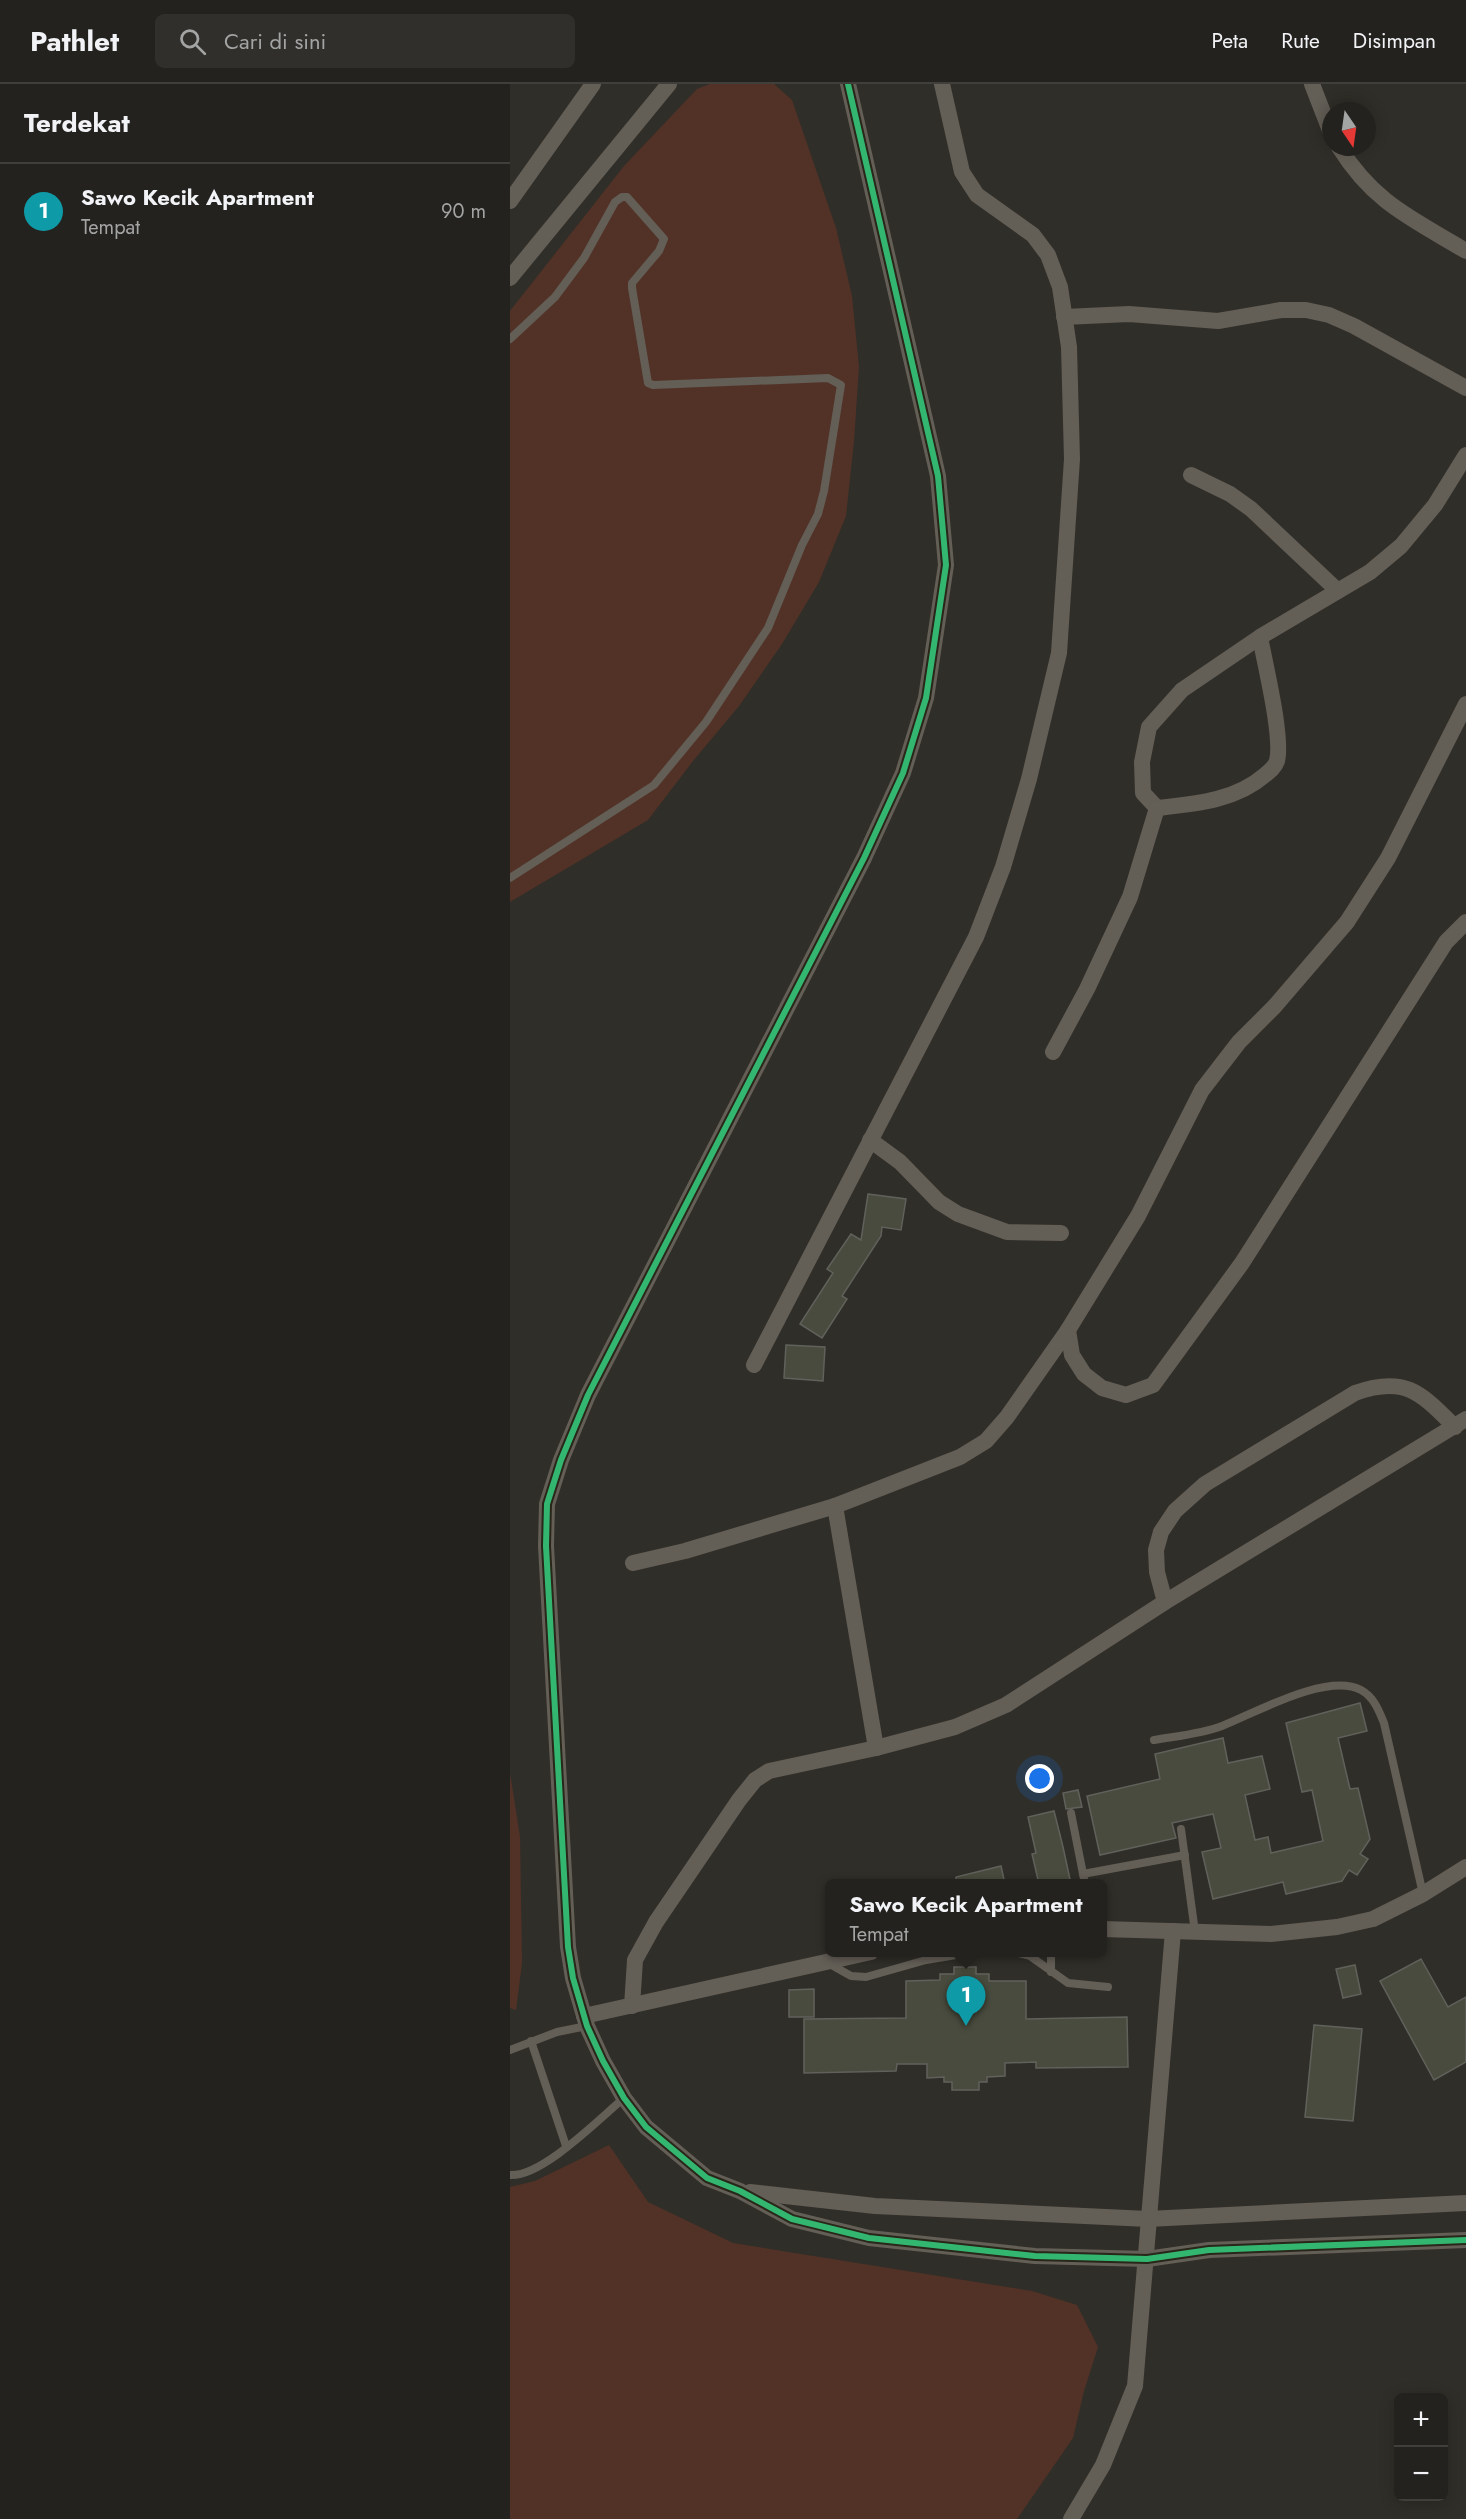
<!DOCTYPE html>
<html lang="id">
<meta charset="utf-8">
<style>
body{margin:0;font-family:Jost,sans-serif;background:#302f2b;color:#f1f3f6}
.controls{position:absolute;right:18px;bottom:18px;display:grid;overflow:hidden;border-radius:9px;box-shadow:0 3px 15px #0003}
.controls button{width:54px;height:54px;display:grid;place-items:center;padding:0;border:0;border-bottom:2px solid #413f3c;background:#24221e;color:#f1f3f6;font:30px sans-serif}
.compass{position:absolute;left:812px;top:18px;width:54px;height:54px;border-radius:50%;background:#24221e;box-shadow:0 3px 15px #0003;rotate:167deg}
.you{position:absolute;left:530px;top:1695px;width:21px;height:21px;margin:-15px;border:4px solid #fff;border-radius:50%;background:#1a73e8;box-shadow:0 0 0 9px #1a73e833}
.badge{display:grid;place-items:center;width:39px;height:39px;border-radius:50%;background:#acaaa3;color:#fff;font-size:20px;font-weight:700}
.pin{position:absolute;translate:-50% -50px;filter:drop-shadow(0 2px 3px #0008)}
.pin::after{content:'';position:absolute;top:32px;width:21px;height:18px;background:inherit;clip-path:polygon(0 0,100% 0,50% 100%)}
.popup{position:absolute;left:315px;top:1795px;width:282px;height:78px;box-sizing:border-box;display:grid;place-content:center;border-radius:9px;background:#24221e;filter:drop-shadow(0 2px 4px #0005);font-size:20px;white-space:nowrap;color:#a3a4a4}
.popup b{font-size:22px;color:#f1f3f6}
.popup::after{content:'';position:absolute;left:50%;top:100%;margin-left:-12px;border:12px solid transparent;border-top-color:#24221e}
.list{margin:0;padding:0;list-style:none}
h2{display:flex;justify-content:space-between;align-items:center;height:78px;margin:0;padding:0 24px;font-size:26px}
h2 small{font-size:20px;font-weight:400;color:#a3a4a4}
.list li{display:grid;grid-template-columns:39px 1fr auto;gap:18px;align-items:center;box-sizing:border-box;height:96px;padding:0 24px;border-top:2px solid #413f3c}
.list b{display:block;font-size:22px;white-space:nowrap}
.list p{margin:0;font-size:20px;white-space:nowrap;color:#a3a4a4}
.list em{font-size:20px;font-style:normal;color:#a3a4a4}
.icon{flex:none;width:33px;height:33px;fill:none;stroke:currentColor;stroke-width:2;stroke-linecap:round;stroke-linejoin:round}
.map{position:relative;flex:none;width:956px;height:2435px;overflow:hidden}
header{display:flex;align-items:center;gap:36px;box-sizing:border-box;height:84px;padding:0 30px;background:#24221e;border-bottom:2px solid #413f3c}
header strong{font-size:28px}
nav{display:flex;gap:33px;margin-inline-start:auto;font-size:21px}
.search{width:420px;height:54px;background:#302f2b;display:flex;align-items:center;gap:15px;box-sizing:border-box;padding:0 21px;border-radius:9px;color:#a3a4a4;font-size:22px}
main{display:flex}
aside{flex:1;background:#24221e}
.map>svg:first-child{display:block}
</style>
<header>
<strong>Pathlet</strong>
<div class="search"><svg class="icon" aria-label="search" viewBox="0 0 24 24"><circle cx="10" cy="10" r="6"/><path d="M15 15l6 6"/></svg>Cari di sini</div>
<nav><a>Peta</a><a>Rute</a><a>Disimpan</a></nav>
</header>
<main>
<aside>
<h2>Terdekat<small></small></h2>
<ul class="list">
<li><span class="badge" style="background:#0f9aa8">1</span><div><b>Sawo Kecik Apartment</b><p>Tempat</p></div><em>90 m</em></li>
</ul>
</aside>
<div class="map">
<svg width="956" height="2435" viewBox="0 0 956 2435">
<rect width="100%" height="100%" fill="#302e28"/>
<g fill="#523227">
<path d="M200,0h64l18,16 44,128 16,68 7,71 -5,74 -8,75 -27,66 -37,62 -43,62 -46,55 -45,59 -138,82v-591l114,-145 73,-77z"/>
<path d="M0,1689l10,64 2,126 -6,47 -6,-2z"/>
<path d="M99,2061l39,57 85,41 299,48 45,14 21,42 -14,44 -11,47 -56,81h-507v-332l25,-6z"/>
</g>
<g fill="#484b3d" stroke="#61615c" stroke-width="1.5">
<path d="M358,1110l38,5 -5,31 -19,-3 -1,9 -39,60 5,3 -25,39 -22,-14 33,-51 -6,-4 24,-35 10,6z"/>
<path d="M276,1261l39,2 -2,34 -39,-3z"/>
<path d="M850,1619l7,28 -29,7 12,51 8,-1 12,51 -10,15 8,5 -11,16 -8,-5 -7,11 -56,13 -3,-12 -70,17 -11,-47 19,-4 -8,-34 -41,9 4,15 -76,17 -13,-59 73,-17 -5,-25 68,-16 5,25 34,-7 8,33 -25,6 10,45 13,-3 3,16 52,-12 -11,-51 -10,2 -16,-69z"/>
<path d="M568,1706l4,17 -16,2 -3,-16z"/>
<path d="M544,1727l9,36 8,37h-32l-7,-30 4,-1 -8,-36z"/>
<path d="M491,1782l4,18h-49v-7z"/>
<path d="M911,1875l27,48 18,-10v65l-32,18 -54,-99z"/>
<path d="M845,1881l6,29 -18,4 -7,-29z"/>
<path d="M444,1883h22v7h13v7h37v38l101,-2 1,50 -92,1v-6l-31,1v13l-18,1v5h-8v8h-27v-8h-8v-5l-17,1v-14h-30l-1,7 -92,2v-54l102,-1v-37l34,-1v-6h14z"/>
<path d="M304,1905v28h-25v-27z"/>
<path d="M804,1941l48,4 -9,92 -48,-4z"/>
</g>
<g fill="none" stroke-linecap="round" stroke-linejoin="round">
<g stroke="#635e56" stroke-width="8">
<path d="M0,255l45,-42 29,-39 31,-56 7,-5h5l37,42 -5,12 -27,32v5l16,95 5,2 175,-7 13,7 -17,106 -6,23 -16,31 -34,83 -62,94 -52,63 -144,93"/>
<path d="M644,1656c23,-4 47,-6 68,-14 33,-13 105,-54 139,-36 13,7 18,21 23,33l39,171"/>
<path d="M561,1729l14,71"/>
<path d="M671,1745l14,103"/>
<path d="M573,1790l102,-19"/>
<path d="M505,1868l15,4 38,27 40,4"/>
<path d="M318,1879l23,13 15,1 60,-17 48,-8"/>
<path d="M541,1888v-20"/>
<path d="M21,1957l35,105"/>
<path d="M0,1966l47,-18 30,-6"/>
<path d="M0,2091c32,2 89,-56 114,-77"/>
</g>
<g stroke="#635e56" stroke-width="16">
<path d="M338,0l90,392 8,89 -20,133 -23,75 -39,85 -276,537 -27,65 -14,44 -1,42 22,401 5,31 14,48 16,35 21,37 22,29 61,51 33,13 52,28 77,19 166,18 112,3 62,-9 257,-10"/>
<path d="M802,0l19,49"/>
<path d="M829,63c35,56 72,71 127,104"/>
<path d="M0,117l83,-117"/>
<path d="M0,194l159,-194"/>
<path d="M554,233l65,-3 89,7 63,-11h25l23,5 25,11 112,62"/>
<path d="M681,391l39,19 21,15 87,82"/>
<path d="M647,724l-14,-15 -1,-31 7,-35 33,-37 78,-53 110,-65 31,-26 34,-41 31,-50"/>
<path d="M647,724c38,-4 78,-7 108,-33 5,-4 10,-8 12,-14 6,-24 -12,-97 -17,-124"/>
<path d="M543,968l34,-63 43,-92 27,-89"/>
<path d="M360,1056l30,22 39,40 19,12 49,18 54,1"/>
<path d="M558,1246l4,25 12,19 18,14 24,7 27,-10 89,-122 204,-321 20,-20"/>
<path d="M244,1281l222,-428 27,-70 26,-88 30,-126 13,-194 -3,-112 -9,-60 -12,-32 -15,-20 -56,-40 -15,-23 -20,-88"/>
<path d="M325,1422l41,242"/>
<path d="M123,1479l52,-12 150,-45 125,-49 26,-16 21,-24 61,-87 70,-114 64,-126 37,-48 35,-35 73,-85 41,-64 78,-154"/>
<path d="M655,1518l-8,-30 -1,-22 5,-18 14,-21 30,-27 150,-91c50,-18 66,0 100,34"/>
<path d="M592,1845l169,5 66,-7 36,-8 50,-25 43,-27"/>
<path d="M122,1922l3,-46 21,-38 83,-122 16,-20 14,-9 107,-23 79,-21 51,-22 159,-103 301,-183"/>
<path d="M74,1932l287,-64"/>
<path d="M240,2108l125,14 273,13 318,-16"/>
<path d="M561,2435l32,-54 32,-79 38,-455"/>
</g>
<defs>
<path id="cycleway" d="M338,0l90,392 8,89 -20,133 -23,75 -39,85 -276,537 -27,65 -14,44 -1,42 22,401 5,31 14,48 16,35 21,37 22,29 61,51 33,13 52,28 77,19 166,18 112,3 62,-9 257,-10"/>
</defs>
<use href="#cycleway" stroke="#29261a" stroke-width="10"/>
<use href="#cycleway" stroke="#33b770" stroke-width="6"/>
</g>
</svg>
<div class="controls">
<button>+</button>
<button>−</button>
</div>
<svg class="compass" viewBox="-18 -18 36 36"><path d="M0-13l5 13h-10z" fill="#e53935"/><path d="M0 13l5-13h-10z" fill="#a3a4a4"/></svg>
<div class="you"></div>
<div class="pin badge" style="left:456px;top:1942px;background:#0f9aa8">1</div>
<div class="popup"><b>Sawo Kecik Apartment</b>Tempat</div>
</div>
</main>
